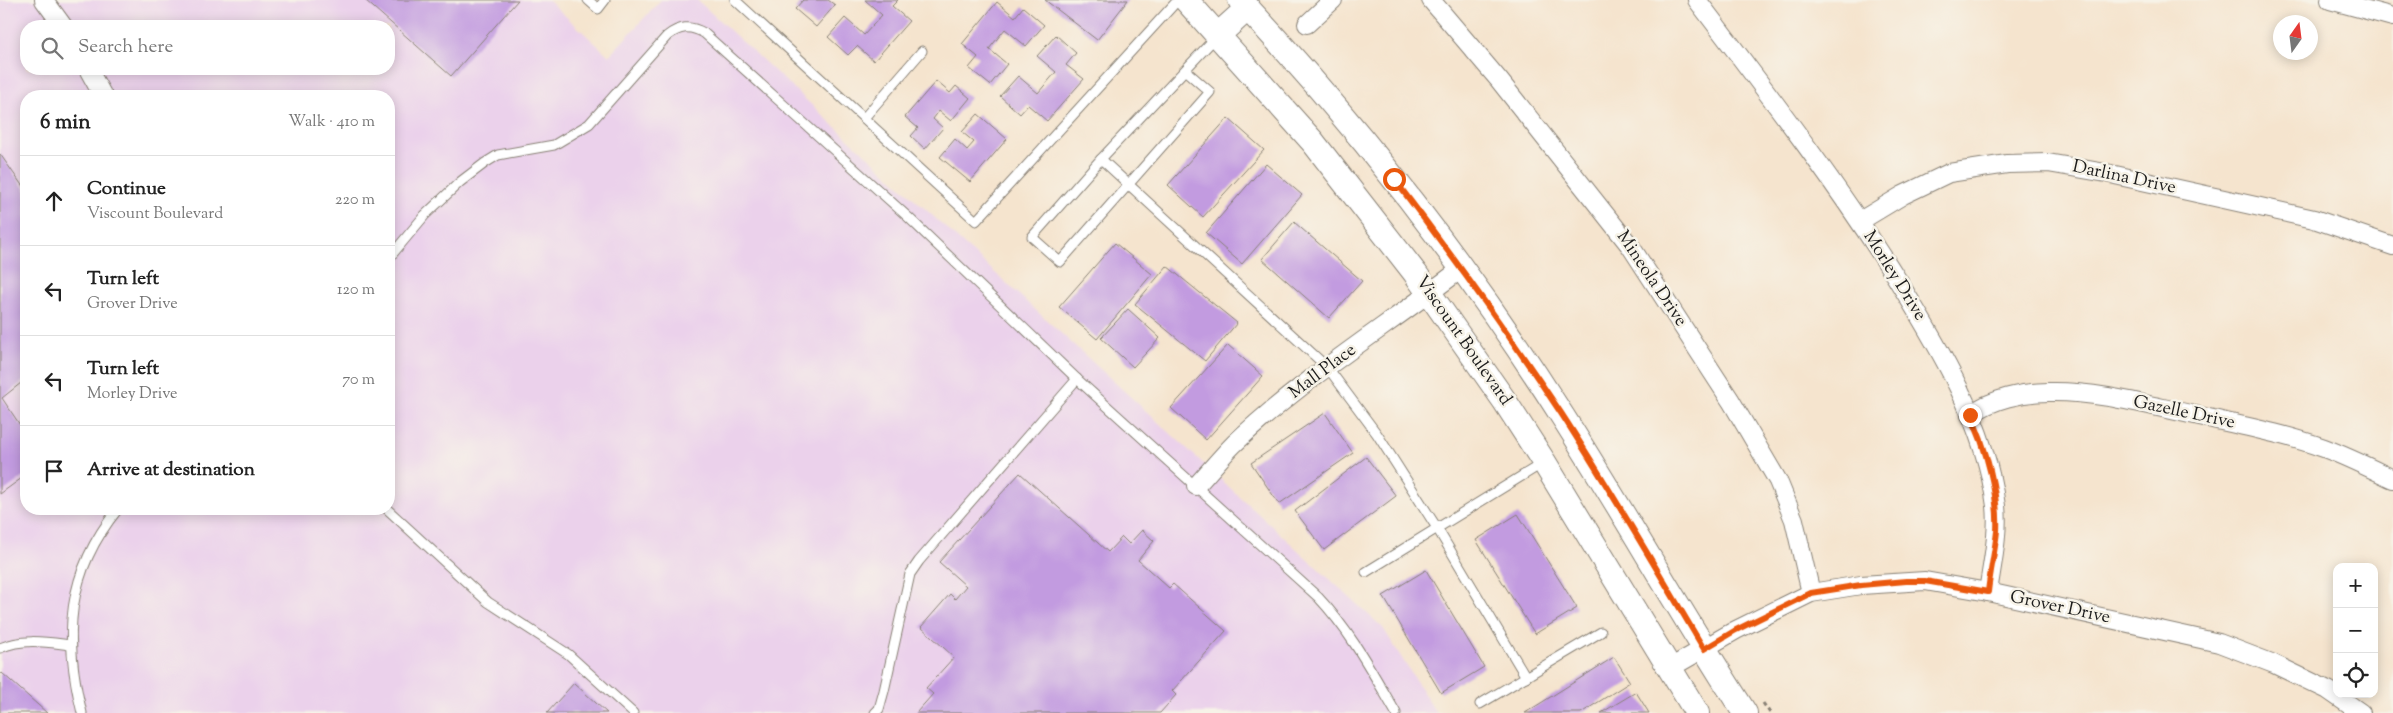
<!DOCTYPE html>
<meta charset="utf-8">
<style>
body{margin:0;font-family:"Sorts Mill Goudy",serif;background:#f2f2f2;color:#222}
.controls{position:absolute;right:15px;bottom:15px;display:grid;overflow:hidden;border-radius:10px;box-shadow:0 2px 12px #0003}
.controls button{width:45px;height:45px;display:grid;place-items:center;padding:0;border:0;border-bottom:1px solid #e0e0e0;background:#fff;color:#222;font:25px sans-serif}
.compass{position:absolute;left:2273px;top:15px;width:45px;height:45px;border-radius:50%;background:#fff;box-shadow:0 2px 12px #0003;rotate:14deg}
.stop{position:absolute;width:15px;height:15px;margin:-11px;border:4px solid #ea580c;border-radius:50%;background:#fff}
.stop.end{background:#ea580c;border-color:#fff;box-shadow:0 1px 5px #0008}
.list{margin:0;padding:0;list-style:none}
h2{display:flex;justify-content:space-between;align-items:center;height:65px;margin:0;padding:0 20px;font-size:21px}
h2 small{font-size:16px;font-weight:400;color:#767676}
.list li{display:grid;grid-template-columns:32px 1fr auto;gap:15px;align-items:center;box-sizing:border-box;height:90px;padding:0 20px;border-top:1px solid #e0e0e0}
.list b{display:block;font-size:19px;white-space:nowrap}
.list p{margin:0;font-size:16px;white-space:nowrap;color:#767676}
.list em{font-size:16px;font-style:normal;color:#767676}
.icon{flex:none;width:28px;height:28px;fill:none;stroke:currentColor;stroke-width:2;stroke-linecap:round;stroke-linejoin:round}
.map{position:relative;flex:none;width:2393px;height:713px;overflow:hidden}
.search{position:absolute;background:#fff;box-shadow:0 2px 12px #0003;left:20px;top:20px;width:375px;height:55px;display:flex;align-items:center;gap:12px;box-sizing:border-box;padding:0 18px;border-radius:20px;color:#767676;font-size:19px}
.panel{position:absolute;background:#fff;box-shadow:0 2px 12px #0003;left:20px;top:90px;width:375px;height:425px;border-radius:20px}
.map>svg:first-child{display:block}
</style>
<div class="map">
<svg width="2393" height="713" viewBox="0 0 2393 713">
<rect width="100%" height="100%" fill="#f7f3e8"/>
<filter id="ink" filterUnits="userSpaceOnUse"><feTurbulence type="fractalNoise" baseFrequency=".02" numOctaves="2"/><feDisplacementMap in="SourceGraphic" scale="10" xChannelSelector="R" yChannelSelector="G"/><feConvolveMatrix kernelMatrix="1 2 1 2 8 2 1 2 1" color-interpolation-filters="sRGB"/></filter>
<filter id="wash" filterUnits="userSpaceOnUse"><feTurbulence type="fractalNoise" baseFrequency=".0096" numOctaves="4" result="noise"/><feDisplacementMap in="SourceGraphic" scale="20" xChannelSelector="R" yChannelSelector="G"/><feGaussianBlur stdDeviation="1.12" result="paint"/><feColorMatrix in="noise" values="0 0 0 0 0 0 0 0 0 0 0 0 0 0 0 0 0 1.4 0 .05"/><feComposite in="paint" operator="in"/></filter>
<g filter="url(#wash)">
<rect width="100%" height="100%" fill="#f5e4ce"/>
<path fill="#ebd1eb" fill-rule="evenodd" d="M0,0h548l61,56 52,-56h36l686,628 53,85h-1436zM26,26h363v43h-363zM26,96h363v413h-363z"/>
<g id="blocks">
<g fill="#c29be0">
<path d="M365,0h153l-67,76z"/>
<path d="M803,0h25l7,5 -19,22 -21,-18z"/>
<path d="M865,0h33l-6,6 17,15 -35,40 -17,-15 -9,9 -20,-18 17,-19 19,17 18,-20z"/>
<path d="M1045,0h83l-31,40z"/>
<path d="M997,2l18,15 8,-10 21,18 -18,21 -21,-17 -16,20 18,15 -17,21 -21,-17 9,-11 -16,-13z"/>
<path d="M1056,35l20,18 -10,12 18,14 -37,42 -19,-16 -8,9 -20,-18 18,-20 20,17 18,-21 -19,-16z"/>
<path d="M936,81l14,12 6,-7 14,12 -19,23 -12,-10 -6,8 10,9 -18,21 -14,-13 7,-8 -13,-11z"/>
<path d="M978,114l29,25 -37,43 -30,-25 15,-18 12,11 7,-8 -12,-10z"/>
<path d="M1228,118l36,32 -61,67 -35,-32z"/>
<path d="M0,154l26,37v188l-24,19 18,27 2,-1 4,6v45l-26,19z"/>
<path d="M1266,164l36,31 -60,69 -36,-31z"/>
<path d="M1294,222l68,59 -33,37 -67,-59z"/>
<path d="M1115,243l37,31 -55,65 -38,-32z"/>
<path d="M1167,266l70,57 -32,38 -70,-57z"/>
<path d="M1128,309l32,29 -27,29 -32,-29z"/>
<path d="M1228,345l35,31 -57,64 -35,-32z"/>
<path d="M1325,413l28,40 -74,51 -28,-41z"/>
<path d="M1366,457l30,39 -72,54 -29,-39z"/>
<path d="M1020,473l88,79 14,-15 7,7 13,-14 12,11 -16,19 31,28 4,-4 53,47 -54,60 4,4 -16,18h-244l17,-19 -7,-6 28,-31 -33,-30 29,-33 5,5 11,-13 -27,-24z"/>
<path d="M1518,514l59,94 -42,26 -59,-94z"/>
<path d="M1426,570l58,97 -43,26 -58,-97z"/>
<path d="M1614,657l16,25 -49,31h-56z"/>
<path d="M2,673l45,40h-47v-38z"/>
<path d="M574,683l33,30h-60z"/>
<path d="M1636,692l13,21h-48z"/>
</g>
</g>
</g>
<g filter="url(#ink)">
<use href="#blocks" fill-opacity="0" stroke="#888075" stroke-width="1"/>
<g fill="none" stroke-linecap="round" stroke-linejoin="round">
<defs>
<g id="service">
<path d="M588,0l10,9 7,-9"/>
<path d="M735,0l241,221 202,-221"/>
<path d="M1186,71l24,21 -150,170 -28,-25 69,-78 115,-122"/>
<path d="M864,118l58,-67"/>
<path d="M1101,159l227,209 49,66 60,94 89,149"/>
<path d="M389,258l36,-43 35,-33 25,-19 13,-8 56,-10 35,-21 78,-88c13,-10 23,-11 37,-3l204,184 169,162 241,218c33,35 54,75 78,116"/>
<path d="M387,509l101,93 80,52 65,59"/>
<path d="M1366,572l177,-109"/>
<path d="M0,648c23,-10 46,-6 70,-3"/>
<path d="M1480,704l121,-72"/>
<path d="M82,713c-19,-76 -16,-140 36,-204"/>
<path d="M875,713l4,-4 5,-18 26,-117 9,-13 158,-182"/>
</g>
<g id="minor">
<path d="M44,0l19,26"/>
<path d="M1431,0l68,80 132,167 100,154 47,80 16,39 17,73"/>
<path d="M1697,0c69,91 139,182 200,279 43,70 88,144 99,227 3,28 -4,58 -8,86"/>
<path d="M2330,0l63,17"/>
<path d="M1307,24l26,-24"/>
<path d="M88,69l15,27"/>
<path d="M1860,221l43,-26 46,-22 58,-9 41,-1 58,10 208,46 79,27"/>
<path d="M1970,415c21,-16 53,-23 79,-23 49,-1 98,13 146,23 43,10 87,18 129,33 24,9 46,20 69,31"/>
<path d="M1196,486c13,-14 25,-29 38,-42 69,-66 152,-117 227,-175"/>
<path d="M1670,668l66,-38 75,-37 50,-8 64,-4 63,11 231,51 55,21 54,26 33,23"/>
</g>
<g id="secondary">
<path d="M1186,0l127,142 102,131 89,127 40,62 153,251"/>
<path d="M1240,0c120,128 229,269 323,417 62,97 119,199 182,296"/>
<path d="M1218,35l30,-27"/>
</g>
</defs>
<use href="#service" stroke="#888075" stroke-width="11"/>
<use href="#minor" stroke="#888075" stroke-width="20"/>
<use href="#secondary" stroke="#888075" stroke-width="26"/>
<path stroke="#888075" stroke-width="3" stroke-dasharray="4 4" stroke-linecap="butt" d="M1763,703l7,10"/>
<use href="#service" stroke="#fff" stroke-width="9"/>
<use href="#minor" stroke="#fff" stroke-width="18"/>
<use href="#secondary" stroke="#fff" stroke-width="24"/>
</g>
</g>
<g fill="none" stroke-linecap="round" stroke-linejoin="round" filter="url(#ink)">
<path stroke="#ea580c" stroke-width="6" d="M1394,179c58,76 114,154 167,234 50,77 96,157 143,236l32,-19 75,-37 50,-8 45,-4h19l63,11c2,-20 7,-41 9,-61 2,-34 -11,-86 -27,-116"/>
</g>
<g text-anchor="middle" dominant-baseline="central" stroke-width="5" stroke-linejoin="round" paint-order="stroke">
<g font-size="18" fill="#1c1c1c" stroke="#f7f3e8">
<text transform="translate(2124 178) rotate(12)">Darlina Drive</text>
<text transform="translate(1894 276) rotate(58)">Morley Drive</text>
<text transform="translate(1651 279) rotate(56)">Mineola Drive</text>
<text transform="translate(1463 341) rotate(55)">Viscount Boulevard</text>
<text transform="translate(1323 372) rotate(-37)">Mall Place</text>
<text transform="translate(2184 413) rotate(12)">Gazelle Drive</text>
<text transform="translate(2060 608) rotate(12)">Grover Drive</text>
</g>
</g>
</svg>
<div class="controls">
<button>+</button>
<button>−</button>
<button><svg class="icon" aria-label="locate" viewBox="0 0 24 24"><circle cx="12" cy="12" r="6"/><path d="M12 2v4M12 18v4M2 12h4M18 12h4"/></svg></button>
</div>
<svg class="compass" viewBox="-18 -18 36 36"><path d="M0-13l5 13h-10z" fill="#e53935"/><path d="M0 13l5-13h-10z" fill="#767676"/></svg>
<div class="stop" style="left:1394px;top:179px"></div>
<div class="stop end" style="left:1970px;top:415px"></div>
<div class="search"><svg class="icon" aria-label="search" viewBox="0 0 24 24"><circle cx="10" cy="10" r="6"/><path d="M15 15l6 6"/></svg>Search here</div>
<section class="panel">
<h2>6 min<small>Walk · 410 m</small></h2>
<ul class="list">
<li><svg class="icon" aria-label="ahead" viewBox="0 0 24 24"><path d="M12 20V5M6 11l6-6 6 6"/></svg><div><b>Continue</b><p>Viscount Boulevard</p></div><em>220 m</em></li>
<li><svg class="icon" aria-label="left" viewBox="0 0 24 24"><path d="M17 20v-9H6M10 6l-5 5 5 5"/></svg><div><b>Turn left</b><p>Grover Drive</p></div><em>120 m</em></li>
<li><svg class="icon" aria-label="left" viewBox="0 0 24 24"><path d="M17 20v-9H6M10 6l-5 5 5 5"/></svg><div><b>Turn left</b><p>Morley Drive</p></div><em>70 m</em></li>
<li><svg class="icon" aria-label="arrive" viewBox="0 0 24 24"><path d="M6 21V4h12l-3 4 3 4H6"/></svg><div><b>Arrive at destination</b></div></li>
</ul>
</section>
</div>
